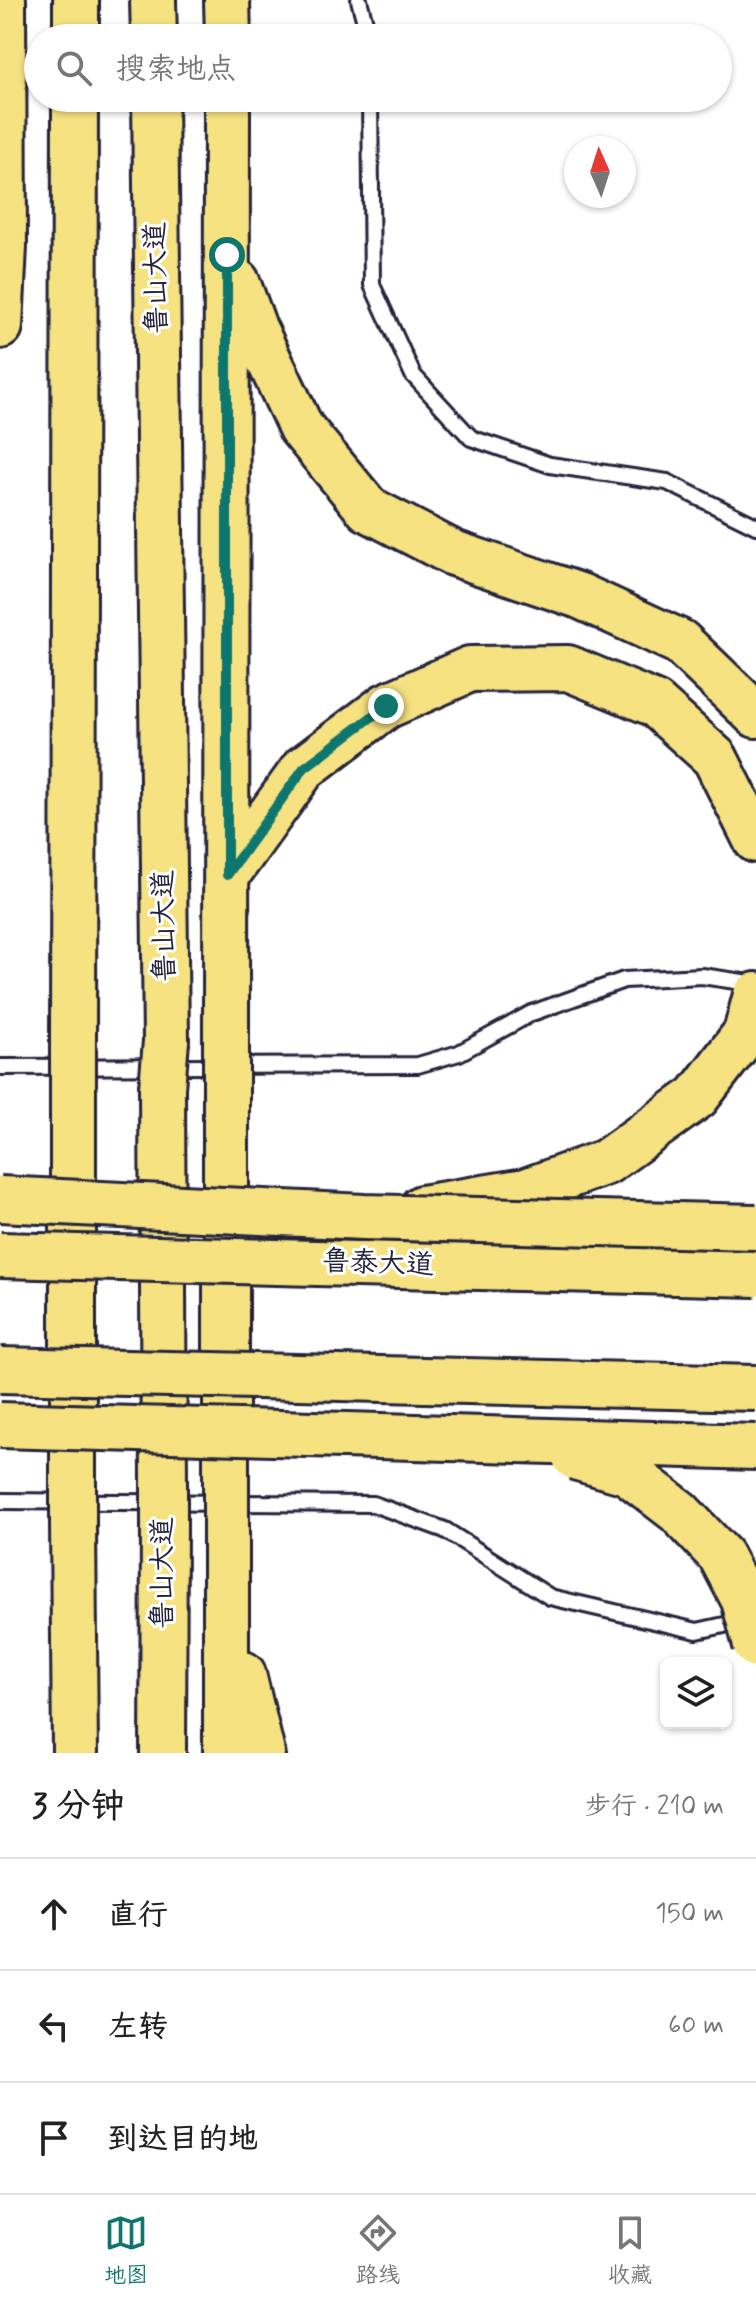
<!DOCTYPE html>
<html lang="zh">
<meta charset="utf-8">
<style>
body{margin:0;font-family:Mynerve,"LXGW WenKai TC",sans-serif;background:#f6f6f6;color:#222}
.controls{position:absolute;right:24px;bottom:24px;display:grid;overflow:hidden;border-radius:12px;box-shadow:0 2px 6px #0004}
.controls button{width:72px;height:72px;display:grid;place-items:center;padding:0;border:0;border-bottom:2px solid #e0e0e0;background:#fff;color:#222;font:40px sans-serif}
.compass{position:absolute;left:564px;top:136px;width:72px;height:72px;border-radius:50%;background:#fff;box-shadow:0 2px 6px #0004;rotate:357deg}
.stop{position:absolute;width:24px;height:24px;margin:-18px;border:6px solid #0f766e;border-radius:50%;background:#fff}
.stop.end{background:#0f766e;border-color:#fff;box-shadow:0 2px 8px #0008}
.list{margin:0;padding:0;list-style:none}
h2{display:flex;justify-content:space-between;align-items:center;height:104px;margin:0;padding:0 32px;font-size:34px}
h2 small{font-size:26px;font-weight:400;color:#767676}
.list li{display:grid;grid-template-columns:52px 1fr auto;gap:24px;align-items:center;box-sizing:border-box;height:112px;padding:0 32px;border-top:2px solid #e0e0e0}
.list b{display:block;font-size:30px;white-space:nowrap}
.list em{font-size:26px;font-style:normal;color:#767676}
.icon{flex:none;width:44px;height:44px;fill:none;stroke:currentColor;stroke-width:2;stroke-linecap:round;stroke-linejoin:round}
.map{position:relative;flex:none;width:756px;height:1753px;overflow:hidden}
.search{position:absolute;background:#fff;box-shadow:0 2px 6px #0004;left:24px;right:24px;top:24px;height:88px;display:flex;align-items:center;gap:20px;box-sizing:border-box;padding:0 28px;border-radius:44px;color:#767676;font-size:30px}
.sheet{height:440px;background:#fff}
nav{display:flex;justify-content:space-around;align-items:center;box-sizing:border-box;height:112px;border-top:2px solid #e0e0e0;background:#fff;font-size:22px;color:#767676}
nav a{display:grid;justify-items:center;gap:4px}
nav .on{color:#0f766e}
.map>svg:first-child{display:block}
</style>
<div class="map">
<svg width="756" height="1753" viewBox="0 0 756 1753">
<rect width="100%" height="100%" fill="#fff"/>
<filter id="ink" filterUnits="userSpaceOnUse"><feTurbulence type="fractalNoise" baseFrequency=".0125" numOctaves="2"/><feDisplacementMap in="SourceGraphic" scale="16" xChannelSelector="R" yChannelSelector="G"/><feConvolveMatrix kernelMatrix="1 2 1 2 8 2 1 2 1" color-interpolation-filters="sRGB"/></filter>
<g filter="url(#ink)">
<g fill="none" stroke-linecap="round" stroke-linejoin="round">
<defs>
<g id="service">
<path d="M359,0l10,38"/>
<path d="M370,98l2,187 41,90 58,63 79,27 117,17 89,44"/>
<path d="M0,1067l418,-2 41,-12 73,-40 92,-33 78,-4 54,8"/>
<path d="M0,1501l373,3 72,26 105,67 147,34 50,-11"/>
</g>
<g id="primary">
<path d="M153,0l1,38"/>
<path d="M227,0l1,38"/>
<path d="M76,38v-38"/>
<path d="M155,98l11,943"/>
<path d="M237,282l17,46 47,100 67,81 85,44 127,43 100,46 76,73"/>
<path d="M0,326l4,-80 -1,-246"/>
<path d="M227,875l77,-107 82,-62 84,-37 98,-1 87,36 60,54 41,82"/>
<path d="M73,1043l2,-945"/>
<path d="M226,1043l1,-945"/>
<path d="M162,1088l2,393"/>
<path d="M73,1090v389"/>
<path d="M422,1208l104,-17 80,-29 91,-65 49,-64 10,-38"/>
<path d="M226,1480v-391"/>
<path d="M73,1525l2,228"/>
<path d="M243,1674l19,79"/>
<path d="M163,1753l1,-228"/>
<path d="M226,1753v-226"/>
</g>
</defs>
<use href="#service" stroke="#22223b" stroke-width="20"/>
<use href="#primary" stroke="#22223b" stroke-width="50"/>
<use href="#service" stroke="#fff" stroke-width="14"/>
<use href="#primary" stroke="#f6e281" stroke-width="44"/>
<defs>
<g id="primary-bridge">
<path d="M226,1043v46"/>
<path d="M162,1088l4,-47"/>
<path d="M73,1090v-47"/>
<path d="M0,1199l364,18 392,10"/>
<path d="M0,1425l756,22"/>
<path d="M575,1457l52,15 52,40 42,44 23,44 12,45"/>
<path d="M73,1479v46"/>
<path d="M164,1525v-44"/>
<path d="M226,1527v-47"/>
</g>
<g id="trunk-bridge">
<path d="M0,1255l756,19"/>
<path d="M0,1370l756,18"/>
</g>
</defs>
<use href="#primary-bridge" stroke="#22223b" stroke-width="50" stroke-linecap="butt"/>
<use href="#trunk-bridge" stroke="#22223b" stroke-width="50" stroke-linecap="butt"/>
<use href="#primary-bridge" stroke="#f6e281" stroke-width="44"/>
<use href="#trunk-bridge" stroke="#f6e281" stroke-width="44"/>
</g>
</g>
<g fill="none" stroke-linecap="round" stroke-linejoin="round" filter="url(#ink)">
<path stroke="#0f766e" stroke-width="10" d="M227,255v620l77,-107 82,-62"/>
</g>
<g text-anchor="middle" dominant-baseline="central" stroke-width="6" stroke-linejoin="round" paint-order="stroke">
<g font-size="28" fill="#22223b" stroke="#fff">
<text transform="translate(157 278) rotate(-91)">鲁山大道</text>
<text transform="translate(165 926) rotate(-91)">鲁山大道</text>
<text transform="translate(378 1264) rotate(2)">鲁泰大道</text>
<text transform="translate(163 1573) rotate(-90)">鲁山大道</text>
</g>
</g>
</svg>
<div class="controls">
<button><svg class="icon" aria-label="layers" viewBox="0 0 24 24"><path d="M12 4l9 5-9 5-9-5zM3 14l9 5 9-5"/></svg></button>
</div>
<svg class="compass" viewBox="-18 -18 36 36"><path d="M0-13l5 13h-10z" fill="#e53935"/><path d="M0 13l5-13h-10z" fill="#767676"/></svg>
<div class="stop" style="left:227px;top:255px"></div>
<div class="stop end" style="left:386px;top:706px"></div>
<div class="search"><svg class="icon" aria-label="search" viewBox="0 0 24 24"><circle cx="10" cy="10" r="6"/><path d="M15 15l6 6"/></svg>搜索地点</div>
</div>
<section class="sheet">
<h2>3 分钟<small>步行 · 210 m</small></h2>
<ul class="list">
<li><svg class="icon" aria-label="ahead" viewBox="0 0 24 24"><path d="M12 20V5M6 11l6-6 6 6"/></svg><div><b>直行</b></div><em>150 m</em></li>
<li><svg class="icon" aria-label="left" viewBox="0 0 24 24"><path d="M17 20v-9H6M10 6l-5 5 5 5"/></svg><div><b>左转</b></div><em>60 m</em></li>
<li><svg class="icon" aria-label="arrive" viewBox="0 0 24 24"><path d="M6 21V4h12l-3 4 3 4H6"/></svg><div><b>到达目的地</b></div></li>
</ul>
</section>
<nav>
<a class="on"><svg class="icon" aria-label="map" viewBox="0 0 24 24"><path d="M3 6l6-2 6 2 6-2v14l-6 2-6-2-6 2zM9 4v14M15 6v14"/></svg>地图</a>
<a><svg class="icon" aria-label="directions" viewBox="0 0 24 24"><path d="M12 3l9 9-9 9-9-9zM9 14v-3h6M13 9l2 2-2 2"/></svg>路线</a>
<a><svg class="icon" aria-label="saved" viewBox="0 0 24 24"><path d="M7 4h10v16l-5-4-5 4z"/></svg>收藏</a>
</nav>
